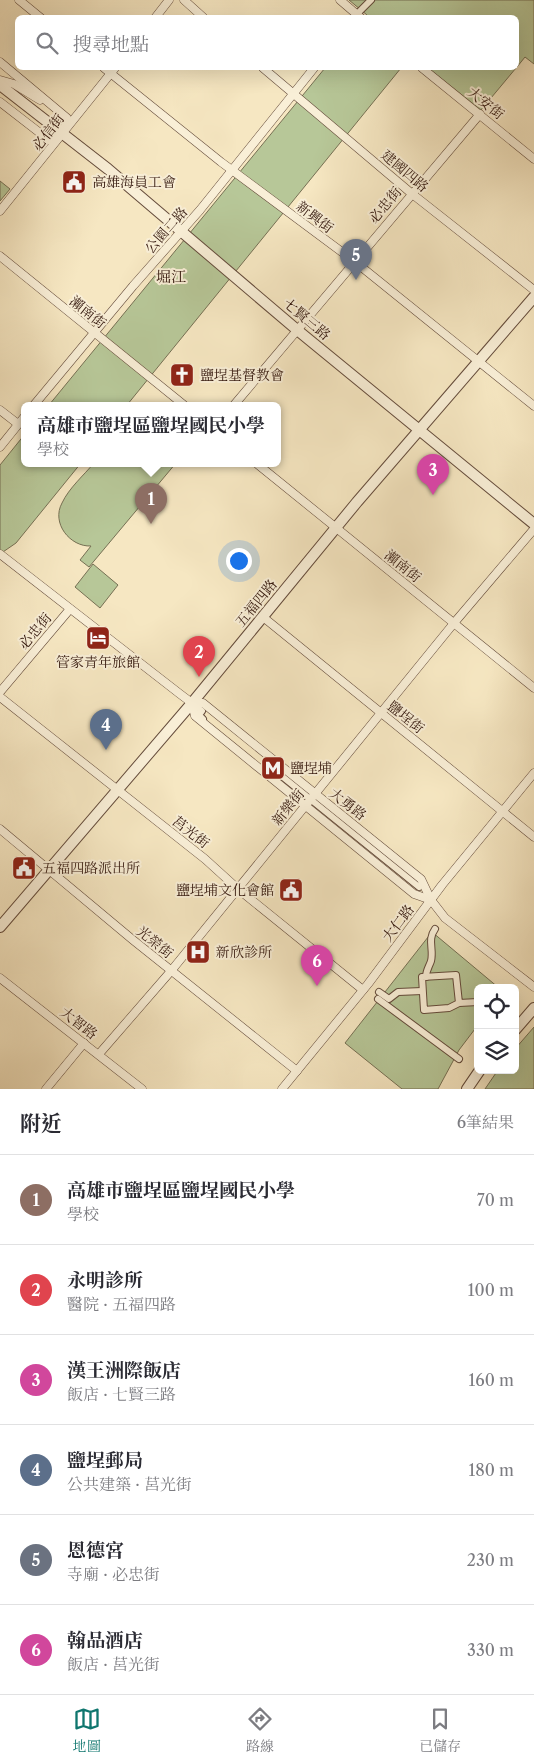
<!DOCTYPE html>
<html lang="zh-TW">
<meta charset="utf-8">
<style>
body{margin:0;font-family:"Libre Caslon Text","Noto Serif TC",serif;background:#f2f2f3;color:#2b2b33}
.controls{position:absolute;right:15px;bottom:15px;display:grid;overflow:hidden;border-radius:8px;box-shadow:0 5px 20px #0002}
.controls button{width:45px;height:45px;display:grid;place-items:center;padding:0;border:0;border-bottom:1px solid #e1e1e2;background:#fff;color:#2b2b33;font:25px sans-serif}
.you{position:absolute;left:238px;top:560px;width:18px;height:18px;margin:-12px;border:4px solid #fff;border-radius:50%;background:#1a73e8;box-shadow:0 0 0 8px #1a73e833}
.badge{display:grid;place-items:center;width:32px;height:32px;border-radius:50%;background:#0f766e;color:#fff;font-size:16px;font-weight:700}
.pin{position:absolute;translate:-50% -41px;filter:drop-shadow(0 1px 2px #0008)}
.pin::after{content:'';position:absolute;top:26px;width:18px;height:15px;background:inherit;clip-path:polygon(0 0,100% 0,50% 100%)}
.popup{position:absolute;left:21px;top:402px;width:260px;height:65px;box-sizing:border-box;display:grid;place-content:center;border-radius:8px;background:#fff;filter:drop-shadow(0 1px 4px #0005);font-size:16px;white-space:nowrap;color:#7c7c81}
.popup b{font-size:19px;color:#2b2b33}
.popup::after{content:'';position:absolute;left:50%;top:100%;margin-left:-10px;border:10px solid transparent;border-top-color:#fff}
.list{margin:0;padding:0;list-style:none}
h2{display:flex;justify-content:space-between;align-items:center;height:65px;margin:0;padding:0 20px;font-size:21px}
h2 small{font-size:16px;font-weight:400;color:#7c7c81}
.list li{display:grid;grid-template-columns:32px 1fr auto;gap:15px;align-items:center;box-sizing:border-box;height:90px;padding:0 20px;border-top:1px solid #e1e1e2}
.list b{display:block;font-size:19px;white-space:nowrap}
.list p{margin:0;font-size:16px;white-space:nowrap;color:#7c7c81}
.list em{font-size:16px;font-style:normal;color:#7c7c81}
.icon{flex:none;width:28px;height:28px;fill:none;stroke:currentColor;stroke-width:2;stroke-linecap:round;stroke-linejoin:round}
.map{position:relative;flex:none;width:534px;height:1089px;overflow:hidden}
.search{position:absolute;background:#fff;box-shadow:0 5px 20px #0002;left:15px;right:15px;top:15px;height:55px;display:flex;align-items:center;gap:12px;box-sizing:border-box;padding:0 18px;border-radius:8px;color:#7c7c81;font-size:19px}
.sheet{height:605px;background:#fff}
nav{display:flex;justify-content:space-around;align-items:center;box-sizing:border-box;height:70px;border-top:1px solid #e1e1e2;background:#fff;font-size:14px;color:#7c7c81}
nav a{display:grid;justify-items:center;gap:2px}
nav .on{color:#0f766e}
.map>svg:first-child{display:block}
</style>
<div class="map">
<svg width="534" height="1089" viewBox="0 0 534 1089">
<rect width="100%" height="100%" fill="#f6e7c2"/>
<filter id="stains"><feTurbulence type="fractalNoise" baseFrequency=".004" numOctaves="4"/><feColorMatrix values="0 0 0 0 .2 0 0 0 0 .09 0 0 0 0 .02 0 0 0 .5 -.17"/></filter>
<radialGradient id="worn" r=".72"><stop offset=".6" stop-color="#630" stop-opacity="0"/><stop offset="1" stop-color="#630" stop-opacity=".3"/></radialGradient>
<g fill="#b7c798" stroke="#767054">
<path d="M349,0h185v64l-9,-7 -8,10 -1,-49 -150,-1 1,-2z"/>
<path d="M325,68h76l-274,337h-78z"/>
<path d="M428,68h88l-35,42z"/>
<path d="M0,181l10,8 -10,12z"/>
<path d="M25,434v29h56l-65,80 -16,11v-89z"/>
<path d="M94,463h65l1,3 2,-3h14l-87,104 -9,-7 11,-14c-21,1 -40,-23 -29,-43 7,-15 22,-28 32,-40z"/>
<path d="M93,564l25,21 -18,23 -25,-21z"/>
<path d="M432,932l67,56h-21v37l-19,25 -21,39h-36l-57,-46z"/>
<path d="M534,1027v62h-49l13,-19h17v-21z"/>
</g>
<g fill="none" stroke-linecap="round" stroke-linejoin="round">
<defs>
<g id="pedestrian">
<path d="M357,14l14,-14"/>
<path d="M192,703l10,8 -3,4 4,4"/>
<path d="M265,769l5,4 3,-4 146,118"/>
<path d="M426,977c0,-7 3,-10 5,-16 3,-12 -4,-21 4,-32"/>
<path d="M379,992l10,7 9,-7 24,-1"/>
<path d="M378,999l81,60"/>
<path d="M459,1003l-10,5 -25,2 -2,-33 34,-2 3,28 19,-1"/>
</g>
<g id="minor">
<path d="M19,0l22,18"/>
<path d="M184,0l20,18"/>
<path d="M340,0l21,18"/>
<path d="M155,18l14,-18"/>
<path d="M0,62l67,56 -3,12"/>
<path d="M104,68l117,94 133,99 180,145"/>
<path d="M263,68l148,125 123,97"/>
<path d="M422,68l112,91"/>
<path d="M0,80l14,4 26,16"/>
<path d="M0,102l49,38 12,-5"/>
<path d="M0,211l115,-143"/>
<path d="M0,256l184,149"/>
<path d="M34,405l99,-119 67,-76 114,-142"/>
<path d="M234,405l246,-291"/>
<path d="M0,410l18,14"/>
<path d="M0,447l25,-31"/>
<path d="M256,463l278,225"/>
<path d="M0,554l180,140 12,9h11l218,176 10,21 14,18 89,69"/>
<path d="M263,617l271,220"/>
<path d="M0,692l70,-83"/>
<path d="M0,697l205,162 33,30 125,101"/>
<path d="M192,703l3,13 219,178 17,6"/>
<path d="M0,829l133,111 164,131"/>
<path d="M0,978l142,111"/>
<path d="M99,1054l72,-83 283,-348 80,-94"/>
<path d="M46,1089l38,-46"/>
<path d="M282,1089l86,-105 74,-99 92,-112"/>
</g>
<g id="tertiary">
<path d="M0,85l108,84 188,160 238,195"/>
<path d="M0,927l192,-224 165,-201 177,-205"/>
<path d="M515,1030l19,-22"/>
<path d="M467,1089l13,-19"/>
</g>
</defs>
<use href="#pedestrian" stroke="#654c3c" stroke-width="8"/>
<use href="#minor" stroke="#654c3c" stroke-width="9"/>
<use href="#tertiary" stroke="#654c3c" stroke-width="12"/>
<use href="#pedestrian" stroke="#f9efd7" stroke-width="6"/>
<use href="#minor" stroke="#f9efd7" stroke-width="8"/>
<use href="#tertiary" stroke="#f9efd7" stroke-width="10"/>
</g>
<defs>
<symbol id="civic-square" viewBox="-11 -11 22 22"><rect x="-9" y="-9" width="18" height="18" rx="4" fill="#8f2418" stroke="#f9efd7"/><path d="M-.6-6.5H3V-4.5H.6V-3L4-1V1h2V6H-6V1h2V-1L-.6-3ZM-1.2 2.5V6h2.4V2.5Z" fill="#fff"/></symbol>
<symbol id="church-square" viewBox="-11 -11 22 22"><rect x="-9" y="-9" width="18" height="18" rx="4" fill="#8f2418" stroke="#f9efd7"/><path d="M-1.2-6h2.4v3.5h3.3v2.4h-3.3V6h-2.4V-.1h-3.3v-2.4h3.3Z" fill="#fff"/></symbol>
<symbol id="hotel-square" viewBox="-11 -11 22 22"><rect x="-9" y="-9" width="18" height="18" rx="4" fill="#8f2418" stroke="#f9efd7"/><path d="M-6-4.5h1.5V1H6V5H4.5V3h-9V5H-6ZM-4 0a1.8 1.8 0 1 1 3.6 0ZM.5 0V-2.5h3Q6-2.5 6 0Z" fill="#fff"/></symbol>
<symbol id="metro-square" viewBox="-11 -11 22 22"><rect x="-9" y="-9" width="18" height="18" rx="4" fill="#8f2418" stroke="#f9efd7"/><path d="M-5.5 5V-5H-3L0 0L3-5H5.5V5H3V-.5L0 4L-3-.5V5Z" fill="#fff"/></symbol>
<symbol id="hospital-square" viewBox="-11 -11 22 22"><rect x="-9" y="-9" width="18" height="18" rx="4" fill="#8f2418" stroke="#f9efd7"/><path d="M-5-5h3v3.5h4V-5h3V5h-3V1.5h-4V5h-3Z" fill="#fff"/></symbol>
</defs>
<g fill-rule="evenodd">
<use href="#civic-square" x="60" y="168" width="28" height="28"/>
<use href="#church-square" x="168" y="361" width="28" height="28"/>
<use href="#hotel-square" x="84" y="624" width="28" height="28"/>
<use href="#metro-square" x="259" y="754" width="28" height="28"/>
<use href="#civic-square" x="10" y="854" width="28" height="28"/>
<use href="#civic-square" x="277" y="876" width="28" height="28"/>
<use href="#hospital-square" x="184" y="938" width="28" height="28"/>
</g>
<g text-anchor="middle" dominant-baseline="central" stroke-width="4" stroke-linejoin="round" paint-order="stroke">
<g font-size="14" fill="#35190f" stroke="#f9efd7">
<text transform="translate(486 103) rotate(39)">大安街</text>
<text transform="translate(48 132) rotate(-52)">必信街</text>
<text transform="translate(405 171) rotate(40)">建國四路</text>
<text transform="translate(385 205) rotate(-50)">必忠街</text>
<text transform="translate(315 217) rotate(37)">新興街</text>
<text transform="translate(166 230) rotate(-49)">公園二路</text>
<text transform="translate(88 312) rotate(39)">瀨南街</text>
<text transform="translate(307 319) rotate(40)">七賢三路</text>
<text transform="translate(403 566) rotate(39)">瀨南街</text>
<text transform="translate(256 603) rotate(-51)">五福四路</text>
<text transform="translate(35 631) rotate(-50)">必忠街</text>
<text transform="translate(406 717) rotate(39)">鹽埕街</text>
<text transform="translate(348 804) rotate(38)">大勇路</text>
<text transform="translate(288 807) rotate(-51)">新樂街</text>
<text transform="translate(191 832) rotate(38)">莒光街</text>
<text transform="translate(398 923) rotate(-53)">大仁路</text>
<text transform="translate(155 942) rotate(39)">光榮街</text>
<text transform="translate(79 1023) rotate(38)">大智路</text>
</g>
<g font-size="14" fill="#35190f" stroke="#f9efd7" text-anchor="start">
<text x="92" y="182">高雄海員工會</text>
<text x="200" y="375">鹽埕基督教會</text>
<text x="98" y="662" text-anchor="middle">管家青年旅館</text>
<text x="290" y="768">鹽埕埔</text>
<text x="42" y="868">五福四路派出所</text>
<text x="274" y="890" text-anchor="end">鹽埕埔文化會館</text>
<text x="216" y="952">新欣診所</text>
</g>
<g font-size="15" fill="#35190f" stroke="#f9efd7">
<text x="171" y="276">堀江</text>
</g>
</g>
<rect width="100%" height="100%" filter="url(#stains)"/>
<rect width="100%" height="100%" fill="url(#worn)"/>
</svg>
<div class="controls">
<button><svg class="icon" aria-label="locate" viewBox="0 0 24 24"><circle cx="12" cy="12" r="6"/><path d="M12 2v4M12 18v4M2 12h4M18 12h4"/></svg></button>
<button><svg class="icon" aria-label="layers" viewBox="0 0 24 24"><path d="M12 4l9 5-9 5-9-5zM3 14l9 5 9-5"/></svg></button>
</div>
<div class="you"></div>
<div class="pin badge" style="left:151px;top:524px;background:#8d6e63">1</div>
<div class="popup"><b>高雄市鹽埕區鹽埕國民小學</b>學校</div>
<div class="pin badge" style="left:199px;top:677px;background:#e0444e">2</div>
<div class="pin badge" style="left:433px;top:495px;background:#d1479c">3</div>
<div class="pin badge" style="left:106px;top:750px;background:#5c6f8a">4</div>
<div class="pin badge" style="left:356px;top:280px;background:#6b7280">5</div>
<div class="pin badge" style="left:317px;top:986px;background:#d1479c">6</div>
<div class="search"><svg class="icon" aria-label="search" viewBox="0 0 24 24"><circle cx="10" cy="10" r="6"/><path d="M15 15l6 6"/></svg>搜尋地點</div>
</div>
<section class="sheet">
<h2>附近<small>6筆結果</small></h2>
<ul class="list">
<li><span class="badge" style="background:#8d6e63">1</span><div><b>高雄市鹽埕區鹽埕國民小學</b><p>學校</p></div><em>70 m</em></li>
<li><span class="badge" style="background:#e0444e">2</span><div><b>永明診所</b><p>醫院 · 五福四路</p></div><em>100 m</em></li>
<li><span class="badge" style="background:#d1479c">3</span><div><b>漢王洲際飯店</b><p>飯店 · 七賢三路</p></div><em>160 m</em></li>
<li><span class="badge" style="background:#5c6f8a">4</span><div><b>鹽埕郵局</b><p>公共建築 · 莒光街</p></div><em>180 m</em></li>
<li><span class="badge" style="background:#6b7280">5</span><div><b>恩德宮</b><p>寺廟 · 必忠街</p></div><em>230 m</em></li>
<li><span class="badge" style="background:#d1479c">6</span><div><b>翰品酒店</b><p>飯店 · 莒光街</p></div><em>330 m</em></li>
</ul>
</section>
<nav>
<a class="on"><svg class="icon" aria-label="map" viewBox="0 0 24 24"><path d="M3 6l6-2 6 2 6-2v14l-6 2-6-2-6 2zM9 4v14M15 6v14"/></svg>地圖</a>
<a><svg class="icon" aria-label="directions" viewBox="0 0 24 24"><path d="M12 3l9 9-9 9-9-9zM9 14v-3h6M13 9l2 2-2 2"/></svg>路線</a>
<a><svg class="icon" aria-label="saved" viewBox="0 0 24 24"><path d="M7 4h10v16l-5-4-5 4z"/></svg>已儲存</a>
</nav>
